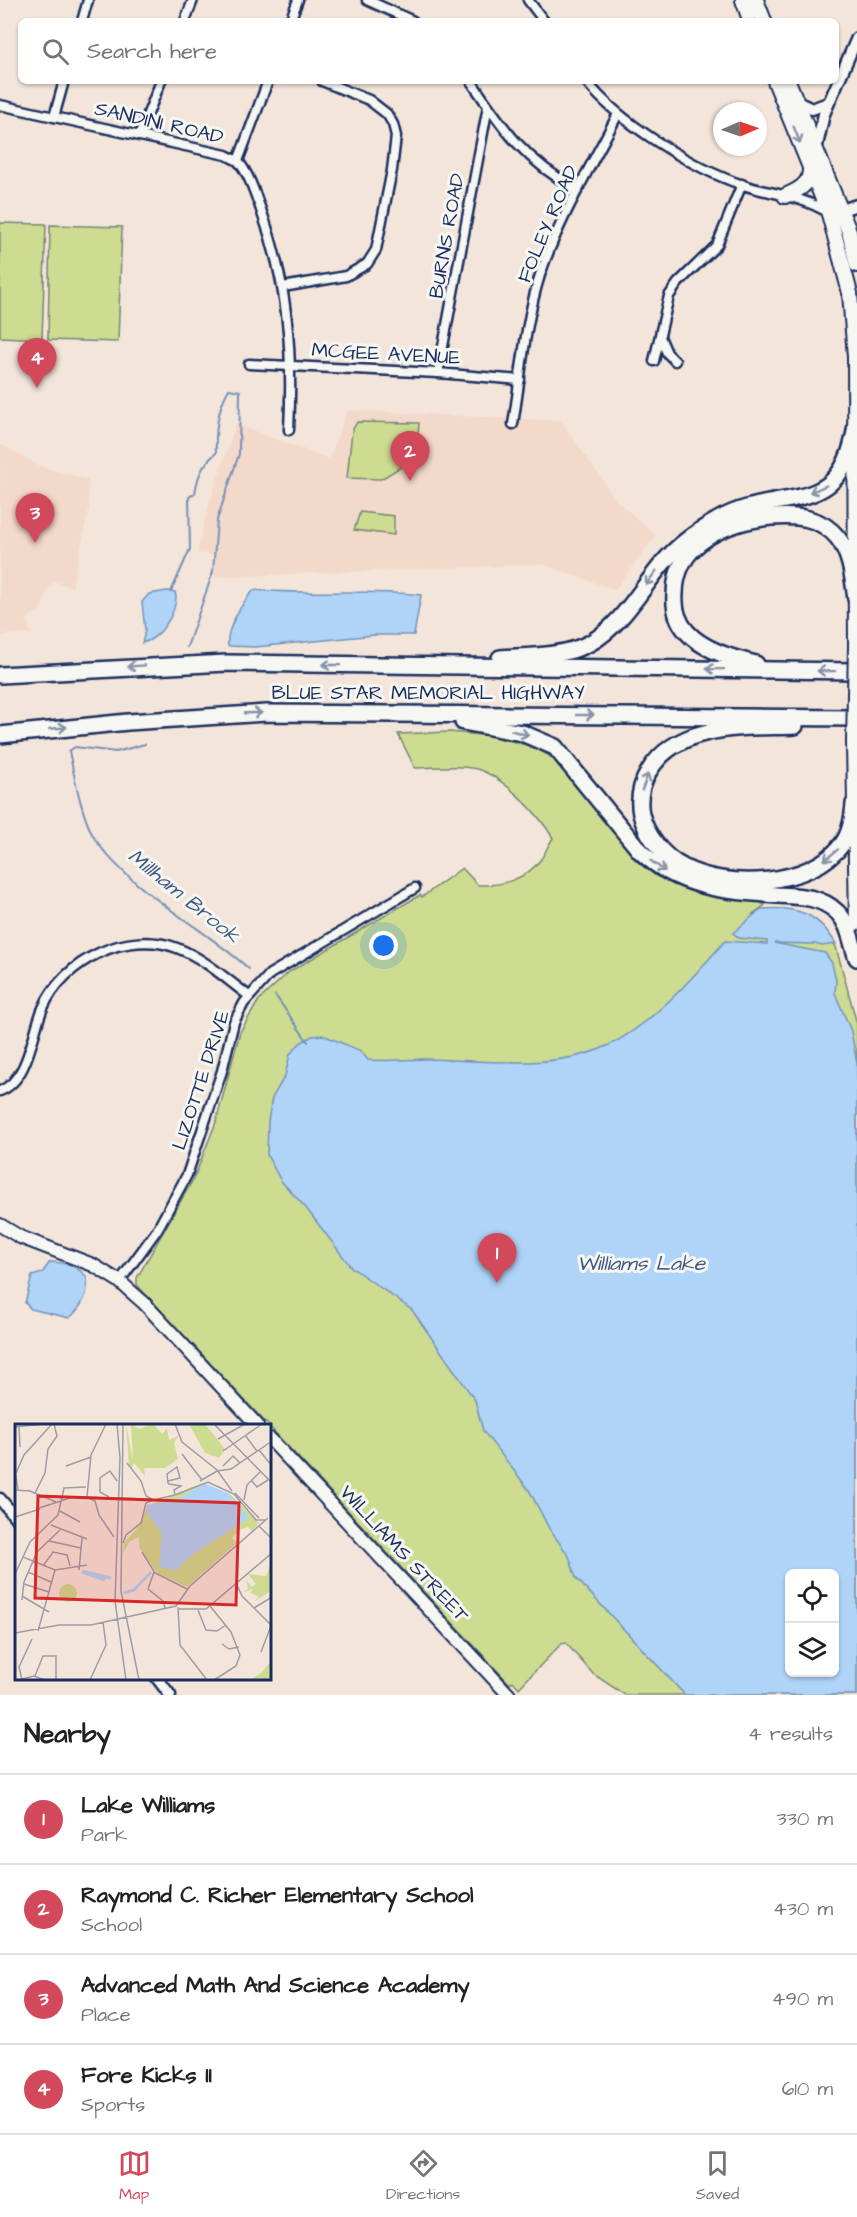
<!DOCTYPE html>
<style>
body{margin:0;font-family:"Architects Daughter",sans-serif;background:#f2f2f2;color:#202124}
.controls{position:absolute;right:18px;bottom:18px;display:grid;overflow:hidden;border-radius:9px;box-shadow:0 2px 4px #0004}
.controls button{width:54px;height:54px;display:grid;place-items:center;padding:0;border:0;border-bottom:2px solid #e0e0e0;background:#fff;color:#202124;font:30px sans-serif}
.compass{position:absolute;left:713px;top:102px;width:54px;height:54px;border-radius:50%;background:#fff;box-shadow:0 2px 4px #0004;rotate:88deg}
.you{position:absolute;left:384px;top:946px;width:21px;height:21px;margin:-15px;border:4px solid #fff;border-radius:50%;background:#1a73e8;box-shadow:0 0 0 9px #1a73e833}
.badge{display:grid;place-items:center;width:39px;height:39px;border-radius:50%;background:#d1495b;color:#fff;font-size:20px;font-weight:700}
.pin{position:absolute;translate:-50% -50px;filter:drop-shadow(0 2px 3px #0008)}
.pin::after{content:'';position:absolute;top:32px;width:21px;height:18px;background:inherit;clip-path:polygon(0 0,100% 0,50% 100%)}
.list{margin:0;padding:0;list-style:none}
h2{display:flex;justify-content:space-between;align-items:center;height:78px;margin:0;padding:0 24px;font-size:26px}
h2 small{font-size:20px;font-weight:400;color:#757577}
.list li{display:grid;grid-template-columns:39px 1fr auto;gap:18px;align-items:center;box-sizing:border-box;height:90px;padding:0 24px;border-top:2px solid #e0e0e0}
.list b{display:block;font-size:22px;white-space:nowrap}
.list p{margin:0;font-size:20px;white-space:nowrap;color:#757577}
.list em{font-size:20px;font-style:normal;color:#757577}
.icon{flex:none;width:33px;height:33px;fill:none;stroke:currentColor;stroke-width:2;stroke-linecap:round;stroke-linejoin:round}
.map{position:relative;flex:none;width:857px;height:1695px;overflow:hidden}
.search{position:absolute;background:#fff;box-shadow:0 2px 4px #0004;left:18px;right:18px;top:18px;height:66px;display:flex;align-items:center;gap:15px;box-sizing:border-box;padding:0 21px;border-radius:9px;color:#757577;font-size:22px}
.sheet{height:438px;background:#fff}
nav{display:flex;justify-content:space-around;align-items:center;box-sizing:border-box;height:84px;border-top:2px solid #e0e0e0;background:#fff;font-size:16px;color:#757577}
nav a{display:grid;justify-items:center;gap:3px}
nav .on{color:#d1495b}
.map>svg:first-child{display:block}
</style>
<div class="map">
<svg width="857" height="1695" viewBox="0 0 857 1695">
<rect width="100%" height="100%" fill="#f4e5da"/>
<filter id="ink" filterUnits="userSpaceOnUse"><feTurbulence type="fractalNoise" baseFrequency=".0167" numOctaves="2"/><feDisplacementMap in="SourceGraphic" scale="12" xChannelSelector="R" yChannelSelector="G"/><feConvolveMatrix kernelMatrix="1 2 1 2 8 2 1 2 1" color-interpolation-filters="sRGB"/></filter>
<g filter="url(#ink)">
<g fill="#f3d9c9">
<path d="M347,410l214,11 57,81 38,33 -41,55 -73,-26 -327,13 -1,-22 -17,-2 11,-46 28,-83 93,35z"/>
<path d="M0,444l40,22 48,14 1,29 -17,78 -17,-5 -6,4 -8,23 -14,10 4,15 -31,1z"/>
</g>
<g fill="#cddc90" stroke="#748677" stroke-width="1.5" fill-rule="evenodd">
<path d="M0,223l46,1 -4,115 -42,-2z"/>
<path d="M50,225l72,2 -4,115 -70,-2z"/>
<path d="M357,422l62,1 -2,22 -11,19 -25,15 -34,-1 5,-47z"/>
<path d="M360,512l34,4v19l-40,-5z"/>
<path d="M450,732l41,4 43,11 24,14 79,100 19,15 49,19 53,6 7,4 -12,9c30,3 68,1 83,33l21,77v671h-232l-32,-21 -27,-31 -5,1 -42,44 -6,-7 -3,3 -373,-399v-7l57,-100 22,-56 24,-90 19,-32 30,-28 131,-77 2,2 40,-29 16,17c24,1 49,-6 63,-26 5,-7 7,-14 12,-21 -14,-24 -54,-67 -82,-70 -18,-3 -38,0 -56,0l-17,-34zM790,1574h44v98h-44z"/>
</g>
<g fill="#afd4f8" stroke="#7492ba" stroke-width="1.5" fill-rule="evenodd">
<path d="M254,590c56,5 111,-1 167,5l-7,40h-39l-120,12 -27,-1c-3,-16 15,-45 26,-56z"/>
<path d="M167,591l8,1 1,4c0,18 -16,43 -34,47l3,-12 -3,-29 7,-8z"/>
<path d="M761,909c36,-3 57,4 75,35l-14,2 -7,-2 -41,-1 51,10 7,10 4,18 -1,12 16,38 6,32v632h-172l-109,-117 -7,-22 -19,-26 -21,-40 -46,-59 -8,-31 -63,-90 -61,-43 -45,-59 -25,-27 -14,-26 1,-34 4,-23 13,-22 5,-22 10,-11 12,-7 11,-1 38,16 7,9c20,2 39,-1 59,-1 56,1 130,12 182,-14 45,-22 83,-67 116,-104l42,3v-3l-28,-3 -6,-5zM790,1574h44v98h-44z"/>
<path d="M50,1262c13,0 27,4 36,14 5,15 -5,33 -17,42l-38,-9 -6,-6 7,-27 10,-3z"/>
</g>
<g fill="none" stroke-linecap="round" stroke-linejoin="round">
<g stroke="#7492ba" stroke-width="2">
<path d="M171,592l19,-43 -1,-52 6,-4c3,-18 7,-28 21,-40 -1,-22 1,-44 13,-64l11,2 -1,63 -22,66 -4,52 -26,75"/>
<path d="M145,744l-29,8 -41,-5 -6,4c5,24 13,68 26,88 36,53 106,86 154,130"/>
<path d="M275,995l33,47"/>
</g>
<defs>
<g id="minor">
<path d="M367,0l46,21"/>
<path d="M528,0l16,21"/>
<path d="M82,21l6,-21"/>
<path d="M185,21l8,-21"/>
<path d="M290,21l8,-21"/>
<path d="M268,81l-30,80c11,13 16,30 22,46 28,76 33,143 29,223"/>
<path d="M471,81c33,49 54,80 107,109"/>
<path d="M586,81c32,41 108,88 157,104 28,9 59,11 84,27"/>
<path d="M0,105l226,50 12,6"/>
<path d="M54,117l10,-36"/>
<path d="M139,136l22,-55"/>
<path d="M283,287l63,-11 21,-12 9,-14 16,-80 4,-34 -3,-12 -6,-10 -18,-14 -47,-19"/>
<path d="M661,339l6,14 8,8"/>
<path d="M654,361l15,-65 9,-13 39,-38 25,-61"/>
<path d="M249,364l189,9 82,7"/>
<path d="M438,373l50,-267"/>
<path d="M513,424c8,-49 12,-101 27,-149 19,-56 51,-109 78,-161"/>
<path d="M0,1091c29,-11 32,-58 43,-83 21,-48 84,-79 134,-60 27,10 49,31 72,48"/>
<path d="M119,1282l38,-52 30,-55 35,-104 12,-49 10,-19 26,-29 145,-86"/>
</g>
<g id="tertiary">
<path d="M795,101l17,8 16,-6"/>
<path d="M816,150l8,-36 33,-76"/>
<path d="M835,212l22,-7"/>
<path d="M0,1499l16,19"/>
<path d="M157,1678l13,17"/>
</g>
<g id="secondary">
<path d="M0,1225l20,12 73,28 26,16 25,22 113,122"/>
<path d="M270,1439l239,256"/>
</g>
<g id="primary">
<path d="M756,0l8,21"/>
<path d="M775,81l54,133 21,79 5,64 1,289"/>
<path d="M788,81l61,150 8,34"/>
<path d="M785,196c13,-6 25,-11 25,-26"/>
<path d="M854,742l3,181"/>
</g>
<path id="trunk" d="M743,0l6,17"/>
<g id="motorway">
<path d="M500,658c28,-2 64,-1 90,-15 32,-18 50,-53 73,-80 15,-18 33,-31 53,-42 63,-37 126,2 140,-96"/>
<path d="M756,664c-22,-5 -53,-14 -69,-32 -10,-11 -13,-25 -12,-38 0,-52 53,-73 97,-77 25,-2 49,0 66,21 13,17 15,40 18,61"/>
<path d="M0,675l226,-12 631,8"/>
<path d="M463,722l59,11 33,14 85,104c38,37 86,40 137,44 20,1 44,1 60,17 13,12 14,31 20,46"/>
<path d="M795,726c-49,2 -117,-4 -146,45 -8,13 -11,28 -8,43 5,21 22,43 42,53 43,23 129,20 160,-24 8,-11 10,-26 11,-39"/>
<path d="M0,735l128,-13 138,-9 591,5"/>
</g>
</defs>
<use href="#minor" stroke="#1b2f5e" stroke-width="13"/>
<use href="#tertiary" stroke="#1b2f5e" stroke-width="15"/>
<use href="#secondary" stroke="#1b2f5e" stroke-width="16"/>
<use href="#primary" stroke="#1b2f5e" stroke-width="18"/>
<use href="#trunk" stroke="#1b2f5e" stroke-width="18"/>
<use href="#motorway" stroke="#1b2f5e" stroke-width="20"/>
<use href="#minor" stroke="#f6f6f2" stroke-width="8"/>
<use href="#tertiary" stroke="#f6f6f2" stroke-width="10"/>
<use href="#secondary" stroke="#f6f6f2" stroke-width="12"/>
<use href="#primary" stroke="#f6f6f2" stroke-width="14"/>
<use href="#trunk" stroke="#f6f6f2" stroke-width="14"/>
<use href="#motorway" stroke="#f6f6f2" stroke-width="15"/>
<defs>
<path id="primary-bridge" d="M854,742l2,-96"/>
</defs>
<use href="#primary-bridge" stroke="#1b2f5e" stroke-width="18" stroke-linecap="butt"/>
<use href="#primary-bridge" stroke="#f6f6f2" stroke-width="14"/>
</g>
<defs><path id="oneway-shaft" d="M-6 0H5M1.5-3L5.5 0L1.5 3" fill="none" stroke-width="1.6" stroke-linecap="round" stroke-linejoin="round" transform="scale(1.5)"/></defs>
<g stroke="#8892a8">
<use href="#oneway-shaft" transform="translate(797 135) rotate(68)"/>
<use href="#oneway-shaft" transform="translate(818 489) rotate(157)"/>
<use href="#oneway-shaft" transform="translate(651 578) rotate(127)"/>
<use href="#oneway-shaft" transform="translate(331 665) rotate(-180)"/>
<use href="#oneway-shaft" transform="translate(136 666) rotate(176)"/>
<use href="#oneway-shaft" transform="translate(715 669) rotate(-179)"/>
<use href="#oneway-shaft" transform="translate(826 671) rotate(-179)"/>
<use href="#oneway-shaft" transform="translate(253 713) rotate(-2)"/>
<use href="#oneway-shaft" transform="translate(585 715)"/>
<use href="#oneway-shaft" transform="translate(58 728) rotate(-6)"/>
<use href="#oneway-shaft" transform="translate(520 733) rotate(16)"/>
<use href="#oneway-shaft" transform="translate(645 782) rotate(-69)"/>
<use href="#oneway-shaft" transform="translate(831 855) rotate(141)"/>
<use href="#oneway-shaft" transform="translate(658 866) rotate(36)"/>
</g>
</g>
<g text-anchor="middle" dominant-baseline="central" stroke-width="6" stroke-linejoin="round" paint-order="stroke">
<g font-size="20" fill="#1b2f5e" stroke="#f6f6f2">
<text transform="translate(159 123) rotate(13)">SANDINI ROAD</text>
<text transform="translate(548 224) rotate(-67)">FOLEY ROAD</text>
<text transform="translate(447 236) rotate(-80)">BURNS ROAD</text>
<text transform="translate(386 354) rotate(3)">MCGEE AVENUE</text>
<text x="428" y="693">BLUE STAR MEMORIAL HIGHWAY</text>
<text transform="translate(201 1080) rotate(-72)">LIZOTTE DRIVE</text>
<text transform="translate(404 1554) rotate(47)">WILLIAMS STREET</text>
</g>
<g font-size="21" font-style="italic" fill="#405884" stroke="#f6f6f2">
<text transform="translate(184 896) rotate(39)">Millham Brook</text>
<text x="641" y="1263">Williams Lake</text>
</g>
</g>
<g transform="translate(15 1424)">
<rect width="256" height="256" fill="#f4e5da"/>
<path d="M111,0l7,37 -2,-37 8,5 14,-5 9,10 5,-6 2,12 9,-4 -4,7 4,16 -13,9h-21l1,8 -11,-13 -2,5 -3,-3zM190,0l20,25 -6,9 -14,-5 -15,-27zM182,61l33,9 29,29 -7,8 -4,-4 -9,3 -7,8 5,5 -50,44 -29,-13 -19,-27v-10l-10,5 -6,12 1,-11 15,-17 8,-20zM255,142l1,25 -18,11 6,-5 -8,-4 1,-4 -10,4 6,-4 -2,-9 6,7 4,-3 -8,-10 18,2zM44 169a9 9 0 1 1 18 0a9 9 0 1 1-18 0ZM256,237v19h-21l11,-7z" fill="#cddc90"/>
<path d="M189,59l24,10 21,25 -57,37 -16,15 -14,-2 -3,-4 3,-31 -16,-21 1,-7 30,-5z" fill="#afd4f8"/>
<path fill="none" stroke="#afd4f8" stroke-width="3" d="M67,147l29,7M67,148l23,8M109,169l10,-3 17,-18"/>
<path fill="none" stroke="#9d9ca8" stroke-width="1.5" d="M102,0l3,34 -5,143 11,79M108,0l-2,167 18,89M160,0l7,18 35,28 15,21M199,0l58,59M0,3l28,-3M4,3l1,20M230,11l12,16M203,15l27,-15M244,26l13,16M208,27l39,-27M167,30l20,26M112,39l14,18 5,15 6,3M51,42l25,-9M208,42l10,-10 7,7M0,47l3,18M1,49l8,-18 28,-31M153,57l12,-3 -3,-11 -10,7 1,9 1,1 12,2 -7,4 1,5M185,57l17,-10 14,-2 41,-28M237,57l5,6 11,-7M0,66l15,1 26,11M20,69l10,-20 3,-24 9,-13 -3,-12M220,69l24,25M160,71l33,-13 26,12 22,26h9M72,73l4,-42 15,-31M94,73l-9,-5v-14l10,-7 7,10M74,74l6,3 4,14 15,22M142,75l18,-4M229,76l3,-15 13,-13M21,85l37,-12 77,2M45,87l20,11M0,93l25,-8M36,101l36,14M244,102l13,13M34,117l32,7M108,119l3,-8 15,-12 5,-20 7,-3M127,128l13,21 32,16M8,133l32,13 32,-5M28,142l10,-14 14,3 3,11M64,146l3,-32M13,148l23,10M139,148l-6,17 15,12 2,7M0,150l15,-32 28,-27 6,-27 22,-1M9,160l25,8M222,161l5,11 30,30M7,172l27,16M7,176l2,-18 13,-30 23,-22M195,182l21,26 9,23 -4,11 -22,14M163,183l2,38 27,35M239,184l18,-11M164,185h27l66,-56M183,186l8,20 11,1 9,-6M23,207l17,-61M0,209l44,-8h32l85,-19 14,-20 78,-68M207,220l7,5 10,-2M246,228l10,-26M20,252l8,-20h13v24M7,255l12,-3 11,4M7,256l-3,-13 13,-28M75,256l16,-35 -3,-23"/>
<path fill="#d62828" fill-opacity="0.15" stroke="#d62828" stroke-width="3" d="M23,72l201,7 -3,102 -201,-7z"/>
<rect width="256" height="256" fill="none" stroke="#1b2f5e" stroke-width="3"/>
</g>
</svg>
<div class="controls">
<button><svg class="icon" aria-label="locate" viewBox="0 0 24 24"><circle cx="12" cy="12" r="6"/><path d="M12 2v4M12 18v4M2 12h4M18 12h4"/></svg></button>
<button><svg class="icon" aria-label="layers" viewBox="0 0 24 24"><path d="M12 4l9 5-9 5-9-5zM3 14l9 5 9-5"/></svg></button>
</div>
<svg class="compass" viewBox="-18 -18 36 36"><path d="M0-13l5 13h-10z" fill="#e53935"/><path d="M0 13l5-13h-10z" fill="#757577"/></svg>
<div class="you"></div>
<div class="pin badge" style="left:497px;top:1283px">1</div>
<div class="pin badge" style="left:410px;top:481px">2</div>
<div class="pin badge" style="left:35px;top:543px">3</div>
<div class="pin badge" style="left:37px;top:388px">4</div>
<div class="search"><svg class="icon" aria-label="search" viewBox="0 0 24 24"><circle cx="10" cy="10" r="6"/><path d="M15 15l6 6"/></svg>Search here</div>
</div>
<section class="sheet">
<h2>Nearby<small>4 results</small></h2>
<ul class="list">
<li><span class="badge">1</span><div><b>Lake Williams</b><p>Park</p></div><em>330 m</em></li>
<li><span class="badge">2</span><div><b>Raymond C. Richer Elementary School</b><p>School</p></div><em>430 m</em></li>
<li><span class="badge">3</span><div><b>Advanced Math And Science Academy</b><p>Place</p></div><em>490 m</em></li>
<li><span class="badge">4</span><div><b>Fore Kicks II</b><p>Sports</p></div><em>610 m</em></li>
</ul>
</section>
<nav>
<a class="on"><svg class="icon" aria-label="map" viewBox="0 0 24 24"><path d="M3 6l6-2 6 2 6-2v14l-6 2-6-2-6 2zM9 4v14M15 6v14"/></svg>Map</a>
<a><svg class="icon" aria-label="directions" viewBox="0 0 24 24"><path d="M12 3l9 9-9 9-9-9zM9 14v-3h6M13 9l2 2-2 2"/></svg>Directions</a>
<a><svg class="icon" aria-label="saved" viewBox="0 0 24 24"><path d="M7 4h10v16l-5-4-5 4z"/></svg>Saved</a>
</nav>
